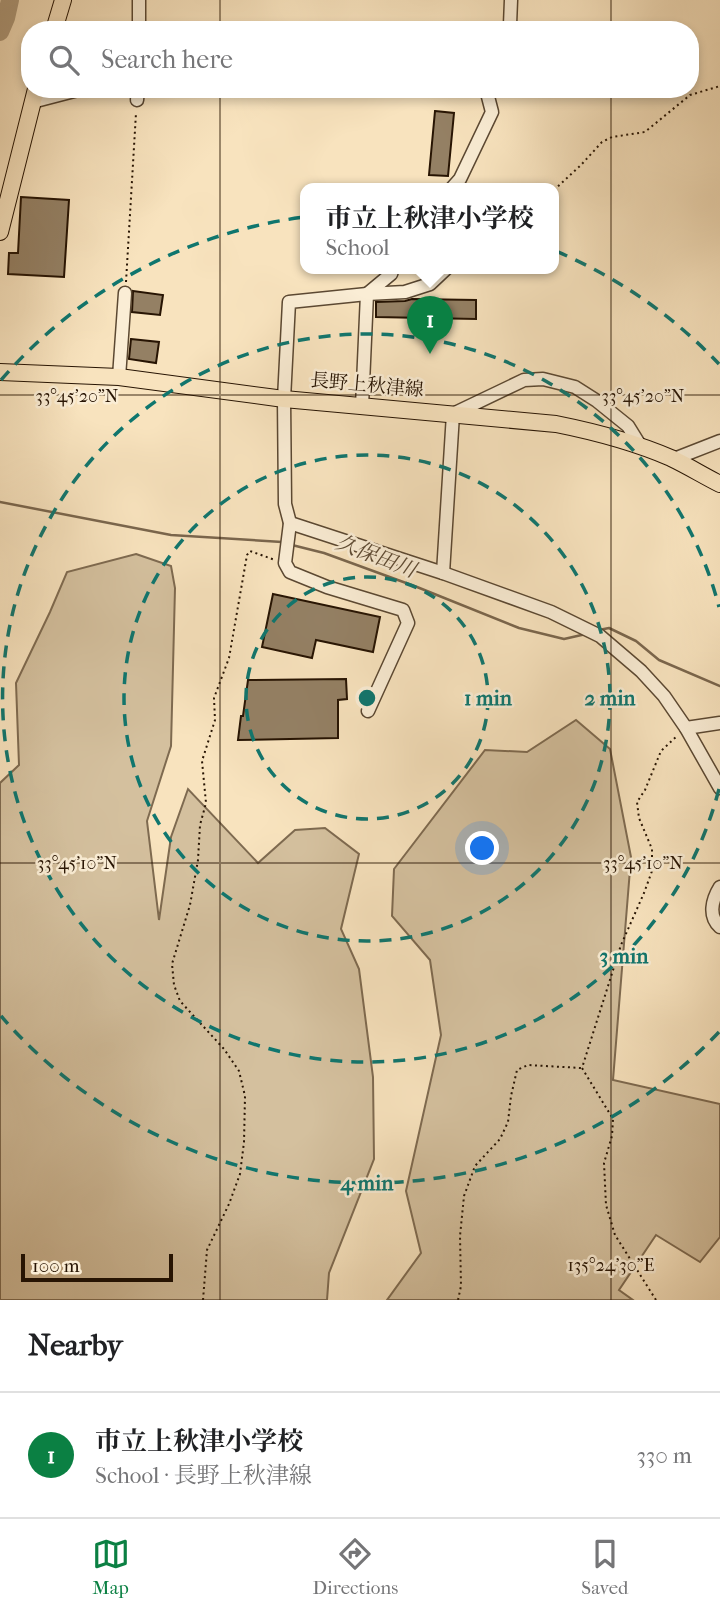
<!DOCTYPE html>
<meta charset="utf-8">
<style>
body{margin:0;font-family:"IM FELL French Canon","Noto Serif JP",serif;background:#f6f6f6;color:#202124}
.scale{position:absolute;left:21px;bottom:18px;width:152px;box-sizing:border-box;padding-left:7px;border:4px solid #271403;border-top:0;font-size:19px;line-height:24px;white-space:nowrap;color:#271403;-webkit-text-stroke:5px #faedd5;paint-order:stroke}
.you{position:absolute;left:483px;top:849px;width:24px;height:24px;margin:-18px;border:5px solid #fff;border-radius:50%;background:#1a73e8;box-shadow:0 0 0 10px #1a73e833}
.badge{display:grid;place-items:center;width:46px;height:46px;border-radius:50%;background:#0b8043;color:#fff;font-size:23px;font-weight:700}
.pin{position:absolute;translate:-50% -58px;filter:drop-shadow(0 2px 4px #0008)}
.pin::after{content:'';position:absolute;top:37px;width:24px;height:21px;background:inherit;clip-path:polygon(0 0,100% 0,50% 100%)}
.popup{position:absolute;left:300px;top:183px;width:259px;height:91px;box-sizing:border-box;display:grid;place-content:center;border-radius:14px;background:#fff;filter:drop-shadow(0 2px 5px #0005);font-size:23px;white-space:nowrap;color:#757577}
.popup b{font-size:26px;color:#202124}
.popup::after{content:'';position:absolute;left:50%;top:100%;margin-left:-14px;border:14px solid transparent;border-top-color:#fff}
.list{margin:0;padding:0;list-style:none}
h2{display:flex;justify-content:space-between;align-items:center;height:91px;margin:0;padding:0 28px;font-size:30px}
h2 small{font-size:23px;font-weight:400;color:#757577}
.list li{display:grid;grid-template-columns:46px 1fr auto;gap:21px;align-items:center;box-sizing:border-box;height:126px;padding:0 28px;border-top:2px solid #e0e0e0}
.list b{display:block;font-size:26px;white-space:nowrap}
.list p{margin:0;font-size:23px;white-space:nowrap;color:#757577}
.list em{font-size:23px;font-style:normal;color:#757577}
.icon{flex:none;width:38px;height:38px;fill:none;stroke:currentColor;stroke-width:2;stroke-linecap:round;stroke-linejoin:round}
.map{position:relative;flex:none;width:720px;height:1300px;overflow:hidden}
.search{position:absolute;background:#fff;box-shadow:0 4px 10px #0003;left:21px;right:21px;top:21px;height:77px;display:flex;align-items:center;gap:18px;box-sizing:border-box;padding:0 24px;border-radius:28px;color:#757577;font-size:26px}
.sheet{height:217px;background:#fff}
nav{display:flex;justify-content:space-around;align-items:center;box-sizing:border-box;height:98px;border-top:2px solid #e0e0e0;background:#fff;font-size:19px;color:#757577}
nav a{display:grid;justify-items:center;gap:4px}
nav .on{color:#0b8043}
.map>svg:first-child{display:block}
</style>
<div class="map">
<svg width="720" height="1300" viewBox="0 0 720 1300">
<rect width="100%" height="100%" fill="#f8e3be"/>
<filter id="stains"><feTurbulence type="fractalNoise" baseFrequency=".00286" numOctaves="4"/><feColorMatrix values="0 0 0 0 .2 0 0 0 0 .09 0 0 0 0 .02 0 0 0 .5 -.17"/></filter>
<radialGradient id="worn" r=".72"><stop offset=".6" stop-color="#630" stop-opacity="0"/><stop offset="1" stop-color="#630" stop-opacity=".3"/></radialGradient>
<g fill="#d4c09e" stroke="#7e6a50" stroke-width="2">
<path d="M136,554l35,12 4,22 -4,158 -24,75 12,99 12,-83 17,-48 70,74 37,-33 30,-2 34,26 -18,75 18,40 14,108 1,82 -45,114 -2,27h-327v-517l19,-18 -3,-82 34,-71 17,-40z"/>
<path d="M576,720l34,29 21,108 -18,223 107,24v133l-20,25 -44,-27 -37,55 14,10h-246l34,-47 -15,-62 35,-156 -11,-75 -38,-44 2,-47 91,-119 42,2z"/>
</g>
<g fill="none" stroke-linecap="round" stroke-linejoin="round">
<g stroke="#7a664d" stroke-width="2.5">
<path d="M0,502l171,33 111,7"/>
<path d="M292,545l32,8 93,34 102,41 45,11 22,-5"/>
<path d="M599,630l10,-2 27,13 23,19 61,26"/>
</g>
<path stroke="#b19d7e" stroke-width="18" d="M0,32l6,-14 4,-18"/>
</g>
<g fill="#948064" stroke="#271403" stroke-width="2">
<path d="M435,111l19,2 -6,63 -19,-1z"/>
<path d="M21,197l48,3 -5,77 -56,-3 1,-21h9z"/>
<path d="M133,291l30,4 -3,20 -28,-3z"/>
<path d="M412,299l64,1v19l-100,-2v-15l29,-1z"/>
<path d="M131,339l28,3 -3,21 -27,-4z"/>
<path d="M273,594l107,23 -7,35 -57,-12 -4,18 -50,-11z"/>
<path d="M346,679l1,20 -9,1v38l-100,2 3,-24h2l5,-36z"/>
</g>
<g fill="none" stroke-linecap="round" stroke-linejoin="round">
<defs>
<g id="minor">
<path d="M139,0v30"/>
<path d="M508,30l2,-5 1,-25"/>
<path d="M137,100l1,-11"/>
<path d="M32,102l50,-13"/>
<path d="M452,188l8,-9 32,-67 -6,-23"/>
<path d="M119,377l6,-84"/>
<path d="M362,406l5,-112 24,-20 2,-6"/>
<path d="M674,459l46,-18"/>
<path d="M290,523l153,50 108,39 49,24 41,35 23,25 22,32 34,60"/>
<path d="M443,573l10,-159 71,-34 19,-1 32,8 22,14 31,25 13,21"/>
<path d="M368,711l40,-88 -5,-13 -76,-23 -37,-15 -5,-9 5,-40 -5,-19 -1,-105 5,-97 78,-8 38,-2 25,-8 17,-16"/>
<path d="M686,728l34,-5"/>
<path d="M720,887c-8,13 -12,29 0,40"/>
</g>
<g id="major">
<path d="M54,30l9,-30"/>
<path d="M0,232l36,-143"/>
<path d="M0,372l119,5 165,22 272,25c40,8 78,18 115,34 17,8 33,18 49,26"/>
</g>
</defs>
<use href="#minor" stroke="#5b4832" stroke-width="15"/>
<use href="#major" stroke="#271403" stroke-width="18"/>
<g stroke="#271403" stroke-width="2" stroke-dasharray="2 3.5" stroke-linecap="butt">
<path d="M554,190l27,-25 21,-23 10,-5 33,-5 45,-37 30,-9"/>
<path d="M126,282l10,-169"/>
<path d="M203,1300l4,-50 22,-46 11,-30 4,-32 1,-46 -6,-25 -15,-22 -44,-48 -6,-16 -2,-21 18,-59 8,-45 2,-35 6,-22 -4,-42 13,-41 -1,-22 15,-40 18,-103 3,-4 25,9"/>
<path d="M458,1300l3,-14 -1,-50 4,-40 11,-30 25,-27 8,-17 3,-26 6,-26 11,-5 53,3"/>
<path d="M656,1300l-41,-65 -9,-30 -2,-42 8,-27 1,-17 -31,-51 39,-123 23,-52 8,-22v-22l-13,-31 -2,-16 8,-12 16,-39 16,-15"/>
</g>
<use href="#minor" stroke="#faedd5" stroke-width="12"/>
<use href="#major" stroke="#f8e3be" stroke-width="16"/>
</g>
<path fill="none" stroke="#271403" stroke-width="2" stroke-opacity="0.45" d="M220,0v30M611,0v30M220,89v1211M611,89v1211M0,395h720M0,863h720"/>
<g fill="none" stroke="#0f766e" stroke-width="3.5" stroke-dasharray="12 9">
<circle cx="367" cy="698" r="121"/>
<circle cx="367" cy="698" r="243"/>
<path d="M719 789A364 364 0 1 1 719 607"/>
<path d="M719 1032A485 485 0 0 1 1 1016M1 380A485 485 0 0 1 719 364"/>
</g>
<g text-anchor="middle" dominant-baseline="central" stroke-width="5" stroke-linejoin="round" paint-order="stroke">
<g font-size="19" fill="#271403" stroke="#faedd5">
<text transform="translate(367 385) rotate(5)">長野上秋津線</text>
</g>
<g font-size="21" font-style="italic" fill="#5e4b34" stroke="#faedd5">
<text transform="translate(376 556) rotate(21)">久保田川</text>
</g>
</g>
<g font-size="18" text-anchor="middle" fill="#271403" stroke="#faedd5" stroke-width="5" stroke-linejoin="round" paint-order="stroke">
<text x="77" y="402">33°45'20"N</text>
<text x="643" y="402">33°45'20"N</text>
<text x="77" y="869">33°45'10"N</text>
<text x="643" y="869">33°45'10"N</text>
<text x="611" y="1271">135°24'30"E</text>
</g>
<circle cx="367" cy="698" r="10" fill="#0f766e" stroke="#faedd5" stroke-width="3.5"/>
<g font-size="21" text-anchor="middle" font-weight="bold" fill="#0f766e" stroke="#faedd5" stroke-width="5" stroke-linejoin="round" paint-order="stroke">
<text x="488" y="705">1 min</text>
<text x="610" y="705">2 min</text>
<text x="624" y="963">3 min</text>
<text x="367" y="1190">4 min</text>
</g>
<rect width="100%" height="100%" filter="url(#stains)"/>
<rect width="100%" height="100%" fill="url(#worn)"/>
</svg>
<div class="scale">100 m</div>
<div class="you"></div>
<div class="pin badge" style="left:430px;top:354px">1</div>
<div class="popup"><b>市立上秋津小学校</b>School</div>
<div class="search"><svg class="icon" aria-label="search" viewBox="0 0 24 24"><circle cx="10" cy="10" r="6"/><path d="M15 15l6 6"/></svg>Search here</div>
</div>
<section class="sheet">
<h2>Nearby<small></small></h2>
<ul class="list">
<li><span class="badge">1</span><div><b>市立上秋津小学校</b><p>School · 長野上秋津線</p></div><em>330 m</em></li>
</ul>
</section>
<nav>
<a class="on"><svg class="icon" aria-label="map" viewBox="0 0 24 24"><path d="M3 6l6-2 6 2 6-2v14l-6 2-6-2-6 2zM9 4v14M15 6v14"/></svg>Map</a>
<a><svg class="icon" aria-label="directions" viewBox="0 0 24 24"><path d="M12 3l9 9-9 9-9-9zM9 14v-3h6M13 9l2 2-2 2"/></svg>Directions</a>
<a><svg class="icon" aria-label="saved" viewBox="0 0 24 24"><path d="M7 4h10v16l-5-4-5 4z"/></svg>Saved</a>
</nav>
